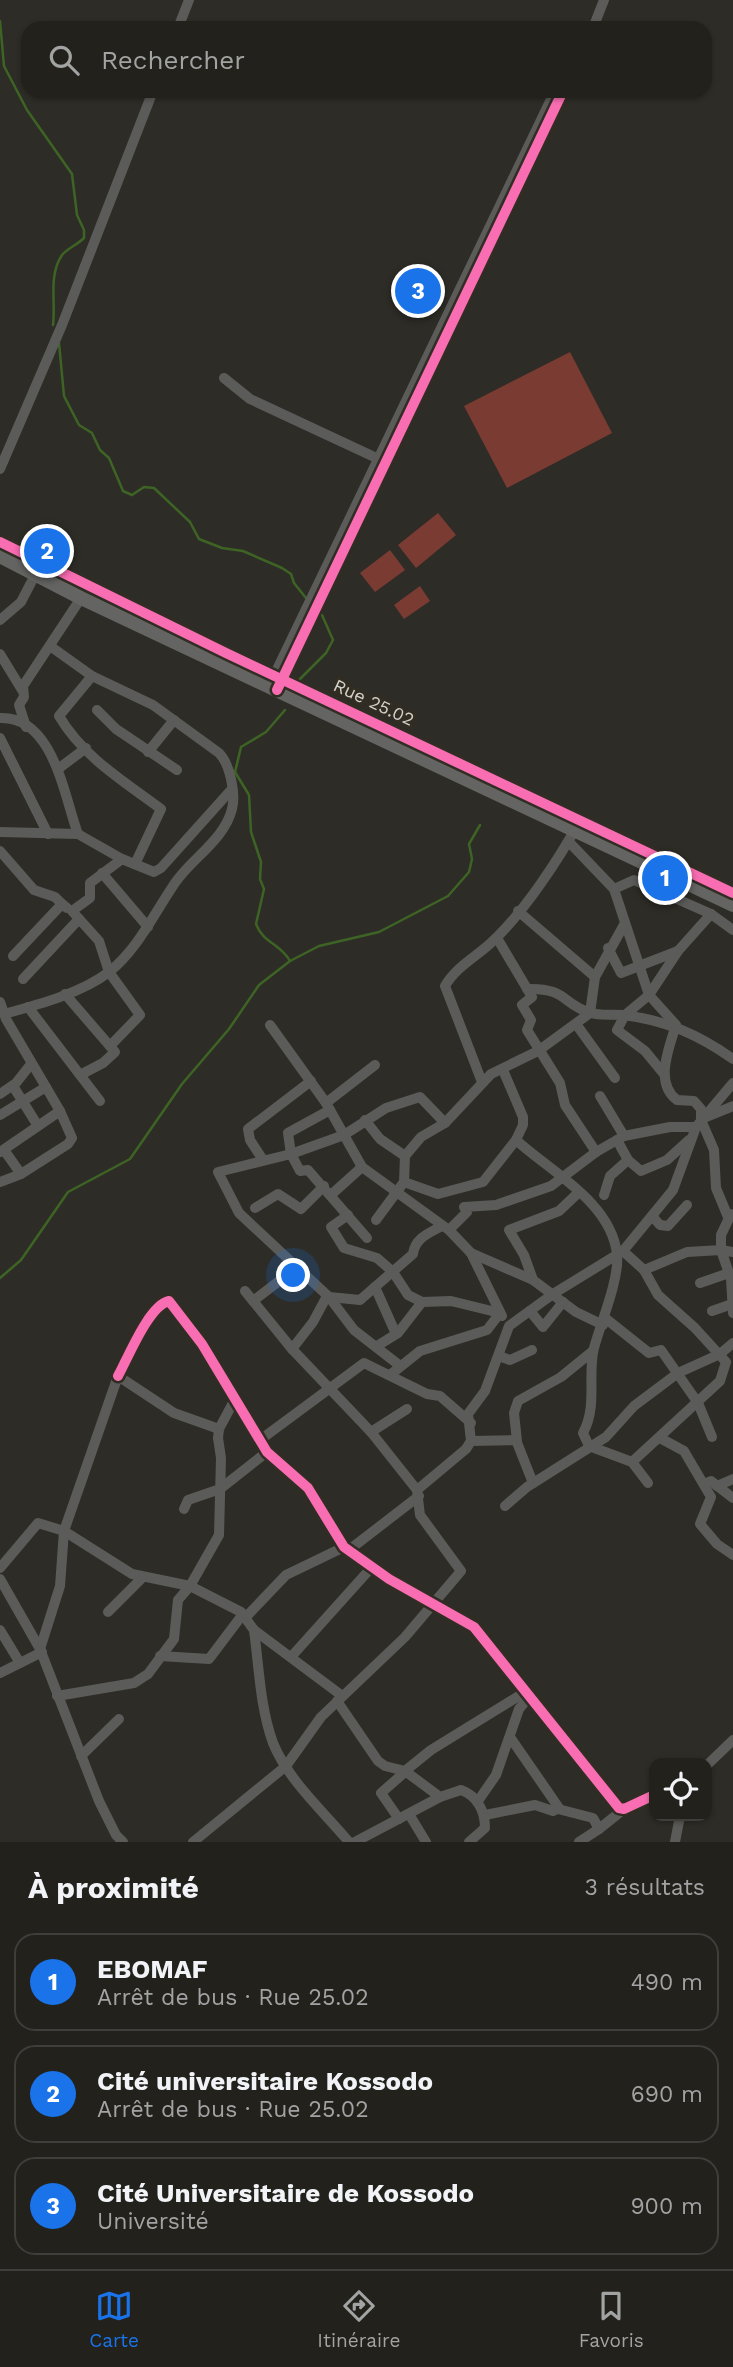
<!DOCTYPE html>
<html lang="fr">
<meta charset="utf-8">
<style>
body{margin:0;font-family:"Work Sans",sans-serif;background:#2a2925;color:#f1f3f6}
.controls{position:absolute;right:21px;bottom:21px;display:grid;overflow:hidden;border-radius:14px;box-shadow:0 2px 5px #0004}
.controls button{width:63px;height:63px;display:grid;place-items:center;padding:0;border:0;border-bottom:2px solid #3f3e3b;background:#22211c;color:#f1f3f6;font:35px sans-serif}
.you{position:absolute;left:294px;top:1276px;width:24px;height:24px;margin:-18px;border:5px solid #fff;border-radius:50%;background:#1a73e8;box-shadow:0 0 0 10px #1a73e833}
.badge{display:grid;place-items:center;width:46px;height:46px;border-radius:50%;background:#1a73e8;color:#fff;font-size:23px;font-weight:700}
.pin{position:absolute;translate:-50% -50%;border:4px solid #fff;box-shadow:0 2px 7px #0006}
.list{margin:0;padding:0;list-style:none}
h2{display:flex;justify-content:space-between;align-items:center;height:91px;margin:0;padding:0 28px;font-size:30px}
h2 small{font-size:23px;font-weight:400;color:#a2a3a3}
.list li{display:grid;grid-template-columns:46px 1fr auto;gap:21px;align-items:center;box-sizing:border-box;height:98px;margin:0 14px 14px;padding:0 14px;border:2px solid #3f3e3b;border-radius:21px}
.list b{display:block;font-size:26px;white-space:nowrap}
.list p{margin:0;font-size:23px;white-space:nowrap;color:#a2a3a3}
.list em{font-size:23px;font-style:normal;color:#a2a3a3}
.icon{flex:none;width:38px;height:38px;fill:none;stroke:currentColor;stroke-width:2;stroke-linecap:round;stroke-linejoin:round}
.map{position:relative;flex:none;width:733px;height:1842px;overflow:hidden}
.search{position:absolute;background:#22211c;box-shadow:0 2px 5px #0004;left:21px;right:21px;top:21px;height:77px;display:flex;align-items:center;gap:18px;box-sizing:border-box;padding:0 24px;border-radius:21px;color:#a2a3a3;font-size:26px}
.sheet{height:427px;background:#22211c}
nav{display:flex;justify-content:space-around;align-items:center;box-sizing:border-box;height:98px;border-top:2px solid #3f3e3b;background:#22211c;font-size:19px;color:#a2a3a3}
nav a{display:grid;justify-items:center;gap:4px}
nav .on{color:#1a73e8}
.map>svg:first-child{display:block}
</style>
<div class="map">
<svg width="733" height="1842" viewBox="0 0 733 1842">
<rect width="100%" height="100%" fill="#2e2c26"/>
<g fill="#7a3b33">
<path d="M570,352l42,81 -105,55 -43,-82z"/>
<path d="M438,513l18,22 -40,33 -18,-23z"/>
<path d="M390,550l15,20 -30,22 -15,-19z"/>
<path d="M420,586l10,15 -26,18 -10,-14z"/>
</g>
<g fill="none" stroke-linecap="round" stroke-linejoin="round">
<g stroke="#3d6425" stroke-width="2.5">
<path d="M0,21l4,45 23,44 45,64 5,41 7,15v8c-7,7 -16,10 -22,17 -14,21 -6,47 -9,70"/>
<path d="M59,343l5,53 15,29 13,8 8,17 9,8 14,33 9,4 12,-8 10,1 36,34 9,17 23,9 21,3 39,17 9,6 3,9 12,15"/>
<path d="M298,681l28,-28 7,-13 -11,-25"/>
<path d="M285,710l-19,22 -25,15 -6,25 14,23 2,37 10,30 -1,17 4,10 -8,35c7,19 25,20 34,37"/>
<path d="M0,1278l21,-18 47,-68 62,-33 52,-75 47,-55 30,-44 31,-24 29,-15 60,-14 69,-36 21,-24 3,-13 -3,-15 11,-19"/>
</g>
<g stroke="#5b5b59" stroke-width="10">
<path d="M178,28l11,-28"/>
<path d="M593,28l11,-28"/>
<path d="M224,378l26,21 133,62"/>
<path d="M0,469l62,-144 91,-234"/>
<path d="M0,620l21,-18 14,-27"/>
<path d="M0,654l22,36"/>
<path d="M92,676l-33,40c24,41 66,66 102,93l-26,55"/>
<path d="M271,682l284,-591"/>
<path d="M279,684l284,-593"/>
<path d="M97,710l19,19 61,41"/>
<path d="M0,718c54,-2 64,79 78,116"/>
<path d="M26,727l-7,-22 5,-8 -1,-11 58,-88"/>
<path d="M0,738l48,96"/>
<path d="M148,752l26,-32"/>
<path d="M58,769l28,-21"/>
<path d="M0,832l78,2 44,25 32,13 7,-4 70,-78"/>
<path d="M569,842l45,47 35,106 27,30"/>
<path d="M0,851l34,39 21,7 7,7"/>
<path d="M102,873l46,54"/>
<path d="M614,889l20,-9 77,34 22,16"/>
<path d="M518,911l77,66"/>
<path d="M497,938l35,59 -10,8 9,15 -4,10 33,53 5,22 31,47"/>
<path d="M608,948l13,25 57,-22"/>
<path d="M13,956l49,-52 5,4"/>
<path d="M23,979l56,-60"/>
<path d="M527,989c41,-1 34,15 64,24 9,3 22,1 32,2 43,5 76,20 110,44"/>
<path d="M65,994l50,58 -12,11 -23,12"/>
<path d="M0,1002l6,17 54,92 12,27 -4,6 -47,30 -21,8"/>
<path d="M28,1007l72,94"/>
<path d="M4,1014c33,-9 78,-21 105,-42 28,-22 45,-58 64,-86 16,-26 51,-45 59,-77 4,-15 -2,-45 -13,-56l-66,-48 -61,-29 -42,-30"/>
<path d="M576,1024l39,54"/>
<path d="M270,1025l56,78 36,64 87,63 22,23 62,27 43,32 27,13"/>
<path d="M676,1025c-7,23 -22,58 1,75l17,1 7,8v11l13,30 2,38 12,29"/>
<path d="M110,1046l30,-31 -31,-43 -10,-31 -27,-30 18,-13v-15l32,-24"/>
<path d="M664,1074l-19,-23 -28,-21 8,-15 24,-20 29,-44 33,-37"/>
<path d="M482,1082l-37,-96c12,-21 35,-31 51,-48 29,-28 63,-79 82,-114"/>
<path d="M13,1086l25,40"/>
<path d="M0,1094l16,-11 15,-19"/>
<path d="M600,1096l24,40"/>
<path d="M326,1103l49,-38"/>
<path d="M330,1110l-42,23 3,21 9,17 8,-1 59,68"/>
<path d="M0,1115l46,-28"/>
<path d="M704,1118l29,-12"/>
<path d="M365,1120l15,19 25,17"/>
<path d="M516,1140c35,32 95,62 101,114 3,24 -17,71 -23,94 -7,27 4,57 -11,85l6,13 43,16 16,21"/>
<path d="M617,1140l11,20 13,11 26,-11 22,-20"/>
<path d="M4,1150l17,24"/>
<path d="M0,1152l60,-41"/>
<path d="M263,1160l-13,-20 -2,-11 63,-48"/>
<path d="M404,1182l34,12 45,-12 33,-42 7,-15v-8l-20,-47"/>
<path d="M332,1194l30,-27"/>
<path d="M604,1195l6,-19 18,-16"/>
<path d="M255,1208l23,-14 23,15 23,-23"/>
<path d="M348,1215l-17,12 13,21 33,10 16,14 15,23 14,7 29,-1 49,12 -13,17 -67,21 -30,24"/>
<path d="M652,1216l8,9 8,1 19,-21"/>
<path d="M376,1220l28,-38 1,-26 16,-19 24,-14 46,-49 47,-23 52,-38 5,-36 30,-54"/>
<path d="M449,1230l18,-18 -3,-5 32,-2 55,-19 45,-34 28,-16 46,-9h26"/>
<path d="M623,1251l21,19 43,-18 34,-2v-15l10,-21"/>
<path d="M733,1252l-12,-2 10,29 2,34"/>
<path d="M471,1253l31,63"/>
<path d="M533,1280l-9,-25 -15,-25 50,-19 19,-18"/>
<path d="M700,1283l29,-10"/>
<path d="M375,1287l21,47"/>
<path d="M329,1297l31,3 53,-46c2,-16 16,-21 29,-28"/>
<path d="M253,1301l30,-23"/>
<path d="M530,1311l13,16 20,-25"/>
<path d="M712,1311l20,-7"/>
<path d="M605,1318l44,35 12,-3 37,53 14,34"/>
<path d="M377,1346l21,-13 24,-31"/>
<path d="M292,1349l21,-27 14,-26"/>
<path d="M499,1356l11,4 22,-10"/>
<path d="M399,1365l-45,-35 -25,-33 -90,-84 -21,-41 73,-18 53,-19 42,-27 34,-11 25,26"/>
<path d="M118,1376c10,-18 31,-71 51,-75l33,43 65,108 41,36 36,59 45,32 85,48 145,181 5,1 30,-14"/>
<path d="M371,1432l36,-23"/>
<path d="M660,1438l24,13 27,46 -11,27 17,20 16,11"/>
<path d="M260,1440l104,-77 63,31 13,2 31,27"/>
<path d="M471,1441l45,-1 17,43"/>
<path d="M517,1441l-3,-28 4,-12 43,-24 32,-26"/>
<path d="M632,1462l88,-81 6,-19 -31,-34 -37,-33 -14,-25"/>
<path d="M704,1484l7,-3 22,17"/>
<path d="M717,1486l16,-7"/>
<path d="M417,1490l49,-41 5,-8 -3,-27 17,-23 24,-65 44,-32 70,-43 50,-61 23,-63 37,-44"/>
<path d="M505,1506l22,-19 79,-50 28,-31 44,-33 42,-19 13,-11"/>
<path d="M184,1509l4,-9 32,-11 47,-37"/>
<path d="M349,1550l70,-54"/>
<path d="M0,1568l38,-45 26,8 68,43 58,12 51,26 13,18 87,65"/>
<path d="M0,1579l40,70 59,152 17,34 7,7"/>
<path d="M108,1612l34,-34"/>
<path d="M246,1617l40,-42 58,-28"/>
<path d="M0,1630l20,33"/>
<path d="M254,1630c5,37 6,77 19,113 15,37 51,69 76,99"/>
<path d="M40,1649l20,-63 4,-55 54,-155 56,37 45,16"/>
<path d="M160,1656l49,3 34,-45"/>
<path d="M291,1657l80,-89"/>
<path d="M0,1673l42,-21"/>
<path d="M57,1696l77,-13 14,-9 26,-35 4,-39 12,-14 29,-51 2,-77 -3,-20 1,-9 16,-30"/>
<path d="M337,1701l41,60 7,5 20,5"/>
<path d="M81,1756l38,-37"/>
<path d="M707,1765l26,-25"/>
<path d="M440,1797l-35,-26 26,-21 96,-59"/>
<path d="M478,1801l18,-26 23,-66 11,-13"/>
<path d="M558,1809l35,9 6,11 25,-20"/>
<path d="M409,1814l17,28"/>
<path d="M485,1815l50,-10 18,6 6,-3 -49,-71"/>
<path d="M399,1819l-18,-26 24,-21"/>
<path d="M193,1842l93,-76 35,-49 84,-80 56,-66 -41,-56 -3,-25 -46,-58 -79,-83 -47,-58"/>
<path d="M355,1842l85,-45 21,-7c17,6 24,22 24,38l-16,14"/>
<path d="M579,1842l20,-13"/>
<path d="M675,1842l5,-26"/>
</g>
<g stroke="#646462" stroke-width="14">
<path d="M0,542l226,111 507,240"/>
<path d="M0,556l81,42 652,307"/>
</g>
<defs>
<g id="cycleway">
<path d="M0,542l226,111 507,240"/>
<path d="M277,690l286,-599"/>
<path d="M118,1376c10,-18 31,-71 51,-75l33,43 65,108 41,36 36,59 45,32 85,48 145,181 5,1 30,-14"/>
</g>
</defs>
<use href="#cycleway" stroke="#322d23" stroke-width="15"/>
<use href="#cycleway" stroke="#f96db3" stroke-width="10"/>
</g>
<g text-anchor="middle" dominant-baseline="central" stroke-width="6" stroke-linejoin="round" paint-order="stroke">
<g font-size="18" fill="#d5d1cb" stroke="#322d23">
<text transform="translate(374 702) rotate(25)">Rue 25.02</text>
</g>
</g>
</svg>
<div class="controls">
<button><svg class="icon" aria-label="locate" viewBox="0 0 24 24"><circle cx="12" cy="12" r="6"/><path d="M12 2v4M12 18v4M2 12h4M18 12h4"/></svg></button>
</div>
<div class="you"></div>
<div class="pin badge" style="left:665px;top:878px">1</div>
<div class="pin badge" style="left:47px;top:551px">2</div>
<div class="pin badge" style="left:418px;top:291px">3</div>
<div class="search"><svg class="icon" aria-label="search" viewBox="0 0 24 24"><circle cx="10" cy="10" r="6"/><path d="M15 15l6 6"/></svg>Rechercher</div>
</div>
<section class="sheet">
<h2>À proximité<small>3 résultats</small></h2>
<ul class="list">
<li><span class="badge">1</span><div><b>EBOMAF</b><p>Arrêt de bus · Rue 25.02</p></div><em>490 m</em></li>
<li><span class="badge">2</span><div><b>Cité universitaire Kossodo</b><p>Arrêt de bus · Rue 25.02</p></div><em>690 m</em></li>
<li><span class="badge">3</span><div><b>Cité Universitaire de Kossodo</b><p>Université</p></div><em>900 m</em></li>
</ul>
</section>
<nav>
<a class="on"><svg class="icon" aria-label="map" viewBox="0 0 24 24"><path d="M3 6l6-2 6 2 6-2v14l-6 2-6-2-6 2zM9 4v14M15 6v14"/></svg>Carte</a>
<a><svg class="icon" aria-label="directions" viewBox="0 0 24 24"><path d="M12 3l9 9-9 9-9-9zM9 14v-3h6M13 9l2 2-2 2"/></svg>Itinéraire</a>
<a><svg class="icon" aria-label="saved" viewBox="0 0 24 24"><path d="M7 4h10v16l-5-4-5 4z"/></svg>Favoris</a>
</nav>
